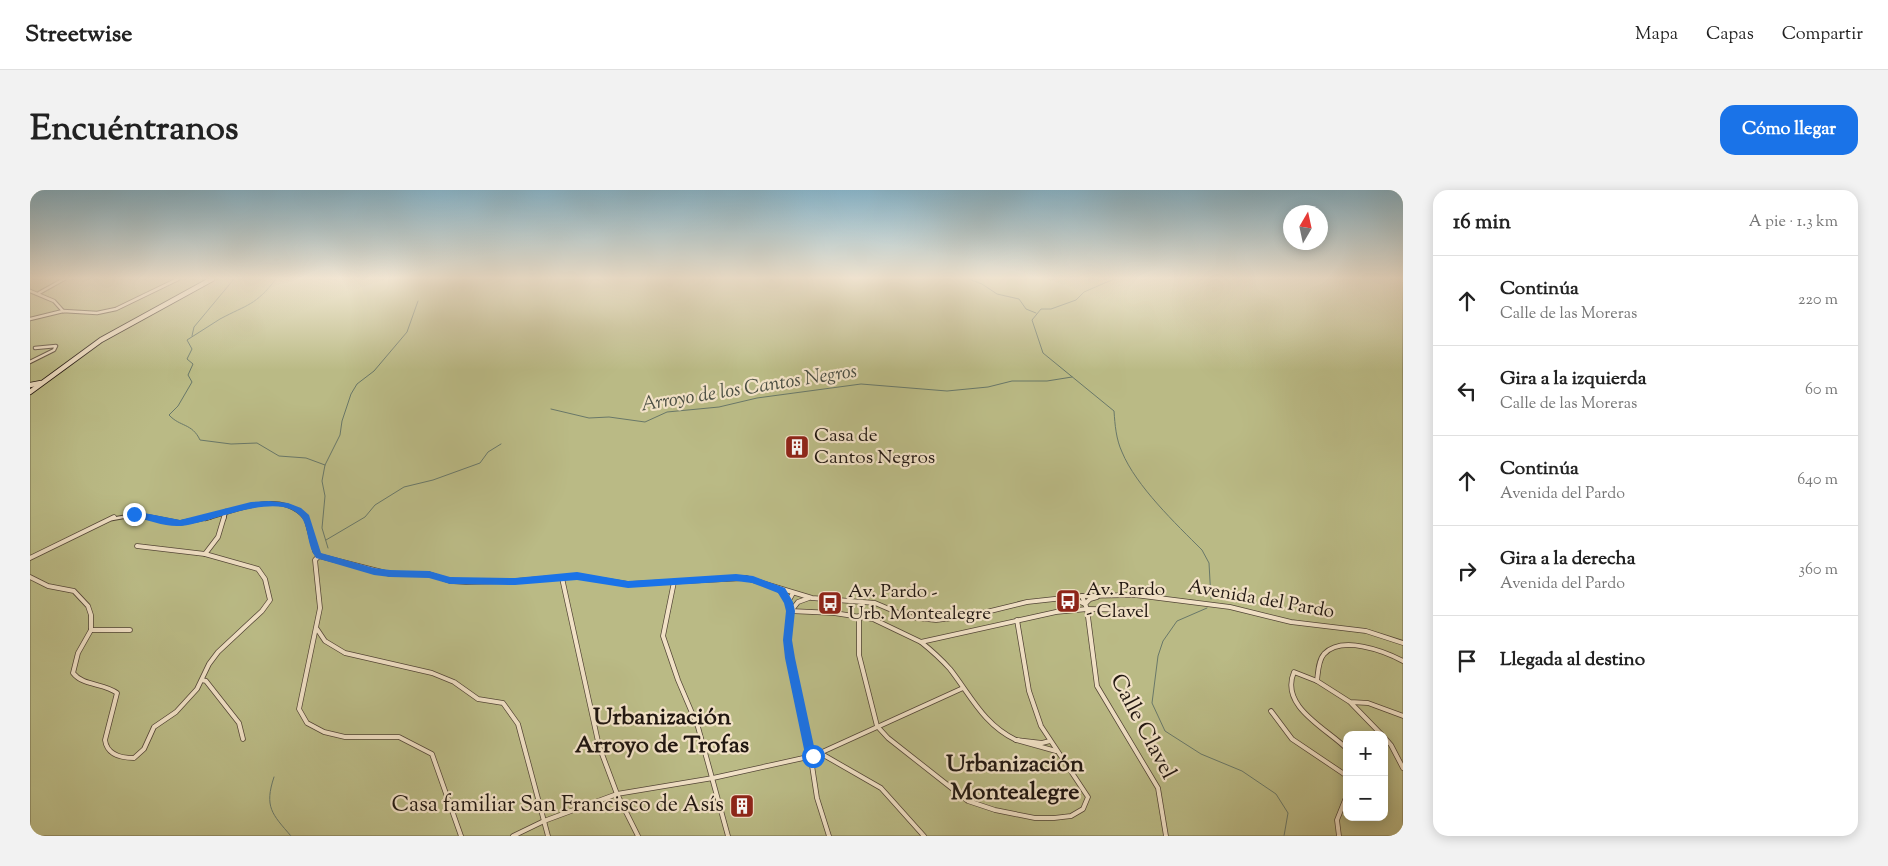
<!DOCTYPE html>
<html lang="es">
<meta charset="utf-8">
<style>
body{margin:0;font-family:"Sorts Mill Goudy",serif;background:#f2f2f2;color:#222}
.controls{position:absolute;right:15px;bottom:15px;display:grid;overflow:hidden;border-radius:10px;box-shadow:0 2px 12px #0003}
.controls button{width:45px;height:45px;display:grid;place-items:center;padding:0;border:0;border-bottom:1px solid #e0e0e0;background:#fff;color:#222;font:25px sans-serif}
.compass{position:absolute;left:1253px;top:15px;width:45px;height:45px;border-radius:50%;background:#fff;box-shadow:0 2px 12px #0003;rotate:9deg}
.stop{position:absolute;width:15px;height:15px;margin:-11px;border:4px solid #1a73e8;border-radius:50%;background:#fff}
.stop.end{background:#1a73e8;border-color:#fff;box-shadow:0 1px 5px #0008}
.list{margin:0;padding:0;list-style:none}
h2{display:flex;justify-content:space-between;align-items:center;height:65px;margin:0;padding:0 20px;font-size:21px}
h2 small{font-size:16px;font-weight:400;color:#767676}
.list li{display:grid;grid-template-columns:32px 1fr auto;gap:15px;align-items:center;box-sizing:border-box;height:90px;padding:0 20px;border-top:1px solid #e0e0e0}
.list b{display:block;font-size:19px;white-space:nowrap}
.list p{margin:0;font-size:16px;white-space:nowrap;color:#767676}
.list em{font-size:16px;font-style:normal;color:#767676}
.icon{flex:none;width:28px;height:28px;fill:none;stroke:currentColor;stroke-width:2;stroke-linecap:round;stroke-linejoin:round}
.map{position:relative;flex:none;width:1373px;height:646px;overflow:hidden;border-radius:15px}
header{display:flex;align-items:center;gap:30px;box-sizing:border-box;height:70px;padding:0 25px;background:#fff;border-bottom:1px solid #e0e0e0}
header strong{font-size:24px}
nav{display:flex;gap:28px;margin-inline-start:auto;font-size:18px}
.intro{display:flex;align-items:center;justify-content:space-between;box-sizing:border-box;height:120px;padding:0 30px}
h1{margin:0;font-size:35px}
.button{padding:12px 22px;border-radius:15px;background:#1a73e8;color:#fff;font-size:18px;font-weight:700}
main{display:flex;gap:30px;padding:0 30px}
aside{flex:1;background:#fff;border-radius:15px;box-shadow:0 2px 12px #0003}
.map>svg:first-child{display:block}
</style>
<header>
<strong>Streetwise</strong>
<nav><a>Mapa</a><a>Capas</a><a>Compartir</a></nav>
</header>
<div class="intro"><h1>Encuéntranos</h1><a class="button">Cómo llegar</a></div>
<main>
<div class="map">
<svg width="1373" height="646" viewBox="0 0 1373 646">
<rect width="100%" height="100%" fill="#e9d1a8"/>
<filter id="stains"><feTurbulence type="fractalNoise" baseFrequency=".004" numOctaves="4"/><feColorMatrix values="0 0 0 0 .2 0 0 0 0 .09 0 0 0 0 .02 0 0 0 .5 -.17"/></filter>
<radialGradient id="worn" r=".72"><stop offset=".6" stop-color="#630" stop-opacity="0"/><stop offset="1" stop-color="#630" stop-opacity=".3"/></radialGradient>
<path fill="#baba85" stroke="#6e684b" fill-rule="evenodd" d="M0,89h1373v557h-1373zM1317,545h37v82h-37z"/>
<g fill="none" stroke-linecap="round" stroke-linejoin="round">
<g stroke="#697869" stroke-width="1">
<path d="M246,89c-21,27 -28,25 -56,40 -11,7 -22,14 -33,21l5,9 -5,10 6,5 -5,11 4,7 -14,24 -9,9c11,12 23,8 31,25l31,4 26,-1 22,13 27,2 19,7"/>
<path d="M939,89l13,5 15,10 22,5 7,10 10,4"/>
<path d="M1084,89l-30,13 -8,8 -25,9h-10l-9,11 11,33 71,58c1,14 2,28 8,41 14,34 54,72 80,98l7,13 2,36"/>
<path d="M162,146l2,-9 40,-48"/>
<path d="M521,219l38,9 20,-1 36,5 22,-10 52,-5 38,-9 104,-14 86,7 41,-4 24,-6h35l25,-4"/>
<path d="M296,350l39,-23 10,-12 29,-18 29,-7 47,-17 8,-11 13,-8"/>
<path d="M298,358l-6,-20 3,-32 -3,-15 3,-16 15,-30 2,-14 9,-27 6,-10 17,-13 33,-39 11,-31"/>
<path d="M1177,418l-30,13 -14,20 -5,15 -6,47 13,28 36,23 41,17 34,23 12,19 -4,23"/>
<path d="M244,587c-10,30 -2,37 17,59"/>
</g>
<defs>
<g id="minor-far1">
<path d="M0,101l24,10 9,10"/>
<path d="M9,103l25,-14"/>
<path d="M0,129l33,-8 34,2 19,-4 62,-30"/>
<path d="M0,172l24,-12 2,-4 -21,2"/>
<path d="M82,329l22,-4 20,4"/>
<path d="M175,329c31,-8 77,-31 101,0"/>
<path d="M194,329l2,-8"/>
</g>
<g id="minor">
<path d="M119,327l31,6 30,-6"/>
<path d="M276,327l9,34 4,5 71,18h39l21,7 16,1 49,-1 62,-5 51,8 118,-6 66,20 63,5 33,14 28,3 34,-4 57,-14 55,-6 53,-1 95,12 61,15 75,9 37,12"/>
<path d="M175,364l13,-17 6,-20"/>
<path d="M289,366l-4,4 5,48 -21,101 8,14 17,9 21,5h54l33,17 29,82"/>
<path d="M0,368l84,-41"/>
<path d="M0,387l18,9 26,5 14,15 3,9v15l-13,23 -5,20c10,13 31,10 44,20l-12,47c2,15 16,18 29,18l10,-9 10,-22 22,-15 21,-23 12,-25 9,-12 44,-41 8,-11 -5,-21 -7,-10 -53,-15 -68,-8"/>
<path d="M532,388l37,168 18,48 21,42"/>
<path d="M644,392l-11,54 15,44 20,47 30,109"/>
<path d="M749,400c11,8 11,22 10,35 -3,42 12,87 21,129l3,3 -2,2 6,39 12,38"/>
<path d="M1052,406l5,13 10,77 61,102 8,48"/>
<path d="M1040,408l15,6 5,-5 7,-2"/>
<path d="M758,412l5,-9"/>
<path d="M760,421l44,2 39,6 48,23 135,-30 31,-3 56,1"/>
<path d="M761,421l7,-9 11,-4"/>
<path d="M829,426v39l18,71 11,12 80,63 27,9 40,8h19l17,-2 12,-7 5,-12 -47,-71 -12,-35 -12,-71"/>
<path d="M287,439l8,12 20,12 87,20 22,9 24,17 25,4 15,21 30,112"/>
<path d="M61,440h39"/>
<path d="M891,452c10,8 20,17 29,27 21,27 34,56 66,71"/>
<path d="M172,490l4,1 33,42 4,16"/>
<path d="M1287,491c1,-8 1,-20 7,-27 18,-19 60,-3 79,7"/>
<path d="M1321,513l31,32"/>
<path d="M1241,521l21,28 55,37"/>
<path d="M1354,547l7,8 12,23"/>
<path d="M1020,551l-8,2 -26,-3 40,11"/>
<path d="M1317,559c-19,-20 -68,-42 -53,-77l23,9 33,21 18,1 35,13"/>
<path d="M790,563l143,-65"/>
<path d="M783,566l7,-3 61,35 43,48"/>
<path d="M483,646l31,-15 73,-27 96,-16 95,-21"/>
<path d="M1309,646l-2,-16 10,-25"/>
</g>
<g id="secondary">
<path d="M0,195l11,-2"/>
<path d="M0,202l71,-52 111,-61"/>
</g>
</defs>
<use href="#minor-far1" stroke="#534637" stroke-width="4.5"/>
<use href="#minor" stroke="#534637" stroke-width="5.5"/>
<use href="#secondary" stroke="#211711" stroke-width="6"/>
<use href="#minor-far1" stroke="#f1e1c6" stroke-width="2.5"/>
<use href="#minor" stroke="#f1e1c6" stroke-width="4"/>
<use href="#secondary" stroke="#f1e1c6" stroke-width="4.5"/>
</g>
<linearGradient id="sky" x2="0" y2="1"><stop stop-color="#88b6cc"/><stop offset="0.49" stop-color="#f5ead8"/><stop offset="1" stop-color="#f5ead8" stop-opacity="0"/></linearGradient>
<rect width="1373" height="180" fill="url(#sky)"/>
<path fill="#1a73e8" d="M239,311l19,2 13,5 8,7 12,38 53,15 16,2 39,1 21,6 65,1 62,-6 51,9 108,-7 17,2 32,12 8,14 2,9 -3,29 3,18 20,93 3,5 -2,3h-7l-4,-5 -20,-96 -2,-18 3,-29 -2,-8 -6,-10 -26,-10 -16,-2 -108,7 -51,-8 -62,5 -65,-1 -21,-6 -39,-1 -16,-2 -58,-17c-9,-12 -7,-29 -14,-40 -22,-30 -95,7 -122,8 -15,1 -32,-6 -46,-9l-4,-3 4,-3 46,9 71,-18z"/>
<defs>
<symbol id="building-square" viewBox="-11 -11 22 22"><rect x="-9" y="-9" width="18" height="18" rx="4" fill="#8f2418" stroke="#f1e1c6"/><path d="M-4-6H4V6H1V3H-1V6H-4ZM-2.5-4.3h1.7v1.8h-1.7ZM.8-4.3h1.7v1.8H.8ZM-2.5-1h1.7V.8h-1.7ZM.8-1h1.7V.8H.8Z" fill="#fff"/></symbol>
<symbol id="bus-square" viewBox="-11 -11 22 22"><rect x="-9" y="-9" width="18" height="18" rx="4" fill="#8f2418" stroke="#f1e1c6"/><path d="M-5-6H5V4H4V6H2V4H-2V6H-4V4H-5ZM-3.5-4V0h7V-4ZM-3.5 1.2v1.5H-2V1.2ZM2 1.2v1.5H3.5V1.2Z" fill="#fff"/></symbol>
</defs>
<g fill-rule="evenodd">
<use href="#building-square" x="753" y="243" width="28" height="28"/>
<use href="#bus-square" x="1024" y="397" width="28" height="28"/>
<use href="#bus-square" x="786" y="399" width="28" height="28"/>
<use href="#building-square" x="698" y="602" width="28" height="28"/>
</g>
<g text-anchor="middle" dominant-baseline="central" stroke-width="4.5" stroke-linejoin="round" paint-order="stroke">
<g font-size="19" fill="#211711" stroke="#f1e1c6" text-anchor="start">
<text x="784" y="246">Casa de<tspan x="784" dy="22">Cantos Negros</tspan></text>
<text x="1056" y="400">Av. Pardo<tspan x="1056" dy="22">- Clavel</tspan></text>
<text x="818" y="402">Av. Pardo -<tspan x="818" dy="22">Urb. Montealegre</tspan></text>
</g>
<g font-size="19" fill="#211711" stroke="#f1e1c6">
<text transform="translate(1231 410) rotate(10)">Avenida del Pardo</text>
</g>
<g font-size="20" font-style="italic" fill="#4b4f44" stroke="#f1e1c6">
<text transform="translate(719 199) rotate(-9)">Arroyo de los Cantos Negros</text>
</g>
<g font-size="22" fill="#211711" stroke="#f1e1c6">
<text transform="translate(1112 537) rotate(62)">Calle Clavel</text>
</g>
<g font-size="22" fill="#211711" stroke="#f1e1c6" text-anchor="end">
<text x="694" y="616">Casa familiar San Francisco de Asís</text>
</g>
<g font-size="24" font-weight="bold" fill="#211711" stroke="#f1e1c6">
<text x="632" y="528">Urbanización<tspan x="632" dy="28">Arroyo de Trofas</tspan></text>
<text x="985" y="575">Urbanización<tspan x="985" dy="28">Montealegre</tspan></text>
</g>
</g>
<rect width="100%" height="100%" filter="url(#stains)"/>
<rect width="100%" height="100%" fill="url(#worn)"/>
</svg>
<div class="controls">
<button>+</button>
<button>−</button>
</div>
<svg class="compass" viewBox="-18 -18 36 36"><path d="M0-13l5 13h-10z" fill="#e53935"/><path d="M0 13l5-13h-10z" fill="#767676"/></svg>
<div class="stop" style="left:783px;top:566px"></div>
<div class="stop end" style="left:104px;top:324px"></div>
</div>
<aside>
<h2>16 min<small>A pie · 1.3 km</small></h2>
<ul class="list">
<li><svg class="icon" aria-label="ahead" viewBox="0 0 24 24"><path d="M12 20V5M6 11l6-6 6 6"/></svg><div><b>Continúa</b><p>Calle de las Moreras</p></div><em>220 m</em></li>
<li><svg class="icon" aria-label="left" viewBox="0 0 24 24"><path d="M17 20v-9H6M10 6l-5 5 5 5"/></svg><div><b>Gira a la izquierda</b><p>Calle de las Moreras</p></div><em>60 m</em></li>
<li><svg class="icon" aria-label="ahead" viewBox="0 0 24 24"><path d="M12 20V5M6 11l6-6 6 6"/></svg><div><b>Continúa</b><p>Avenida del Pardo</p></div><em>640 m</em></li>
<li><svg class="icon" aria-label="right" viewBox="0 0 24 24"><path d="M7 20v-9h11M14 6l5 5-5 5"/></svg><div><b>Gira a la derecha</b><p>Avenida del Pardo</p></div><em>360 m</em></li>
<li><svg class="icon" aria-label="arrive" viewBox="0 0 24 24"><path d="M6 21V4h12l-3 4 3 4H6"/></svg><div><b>Llegada al destino</b></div></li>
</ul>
</aside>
</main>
